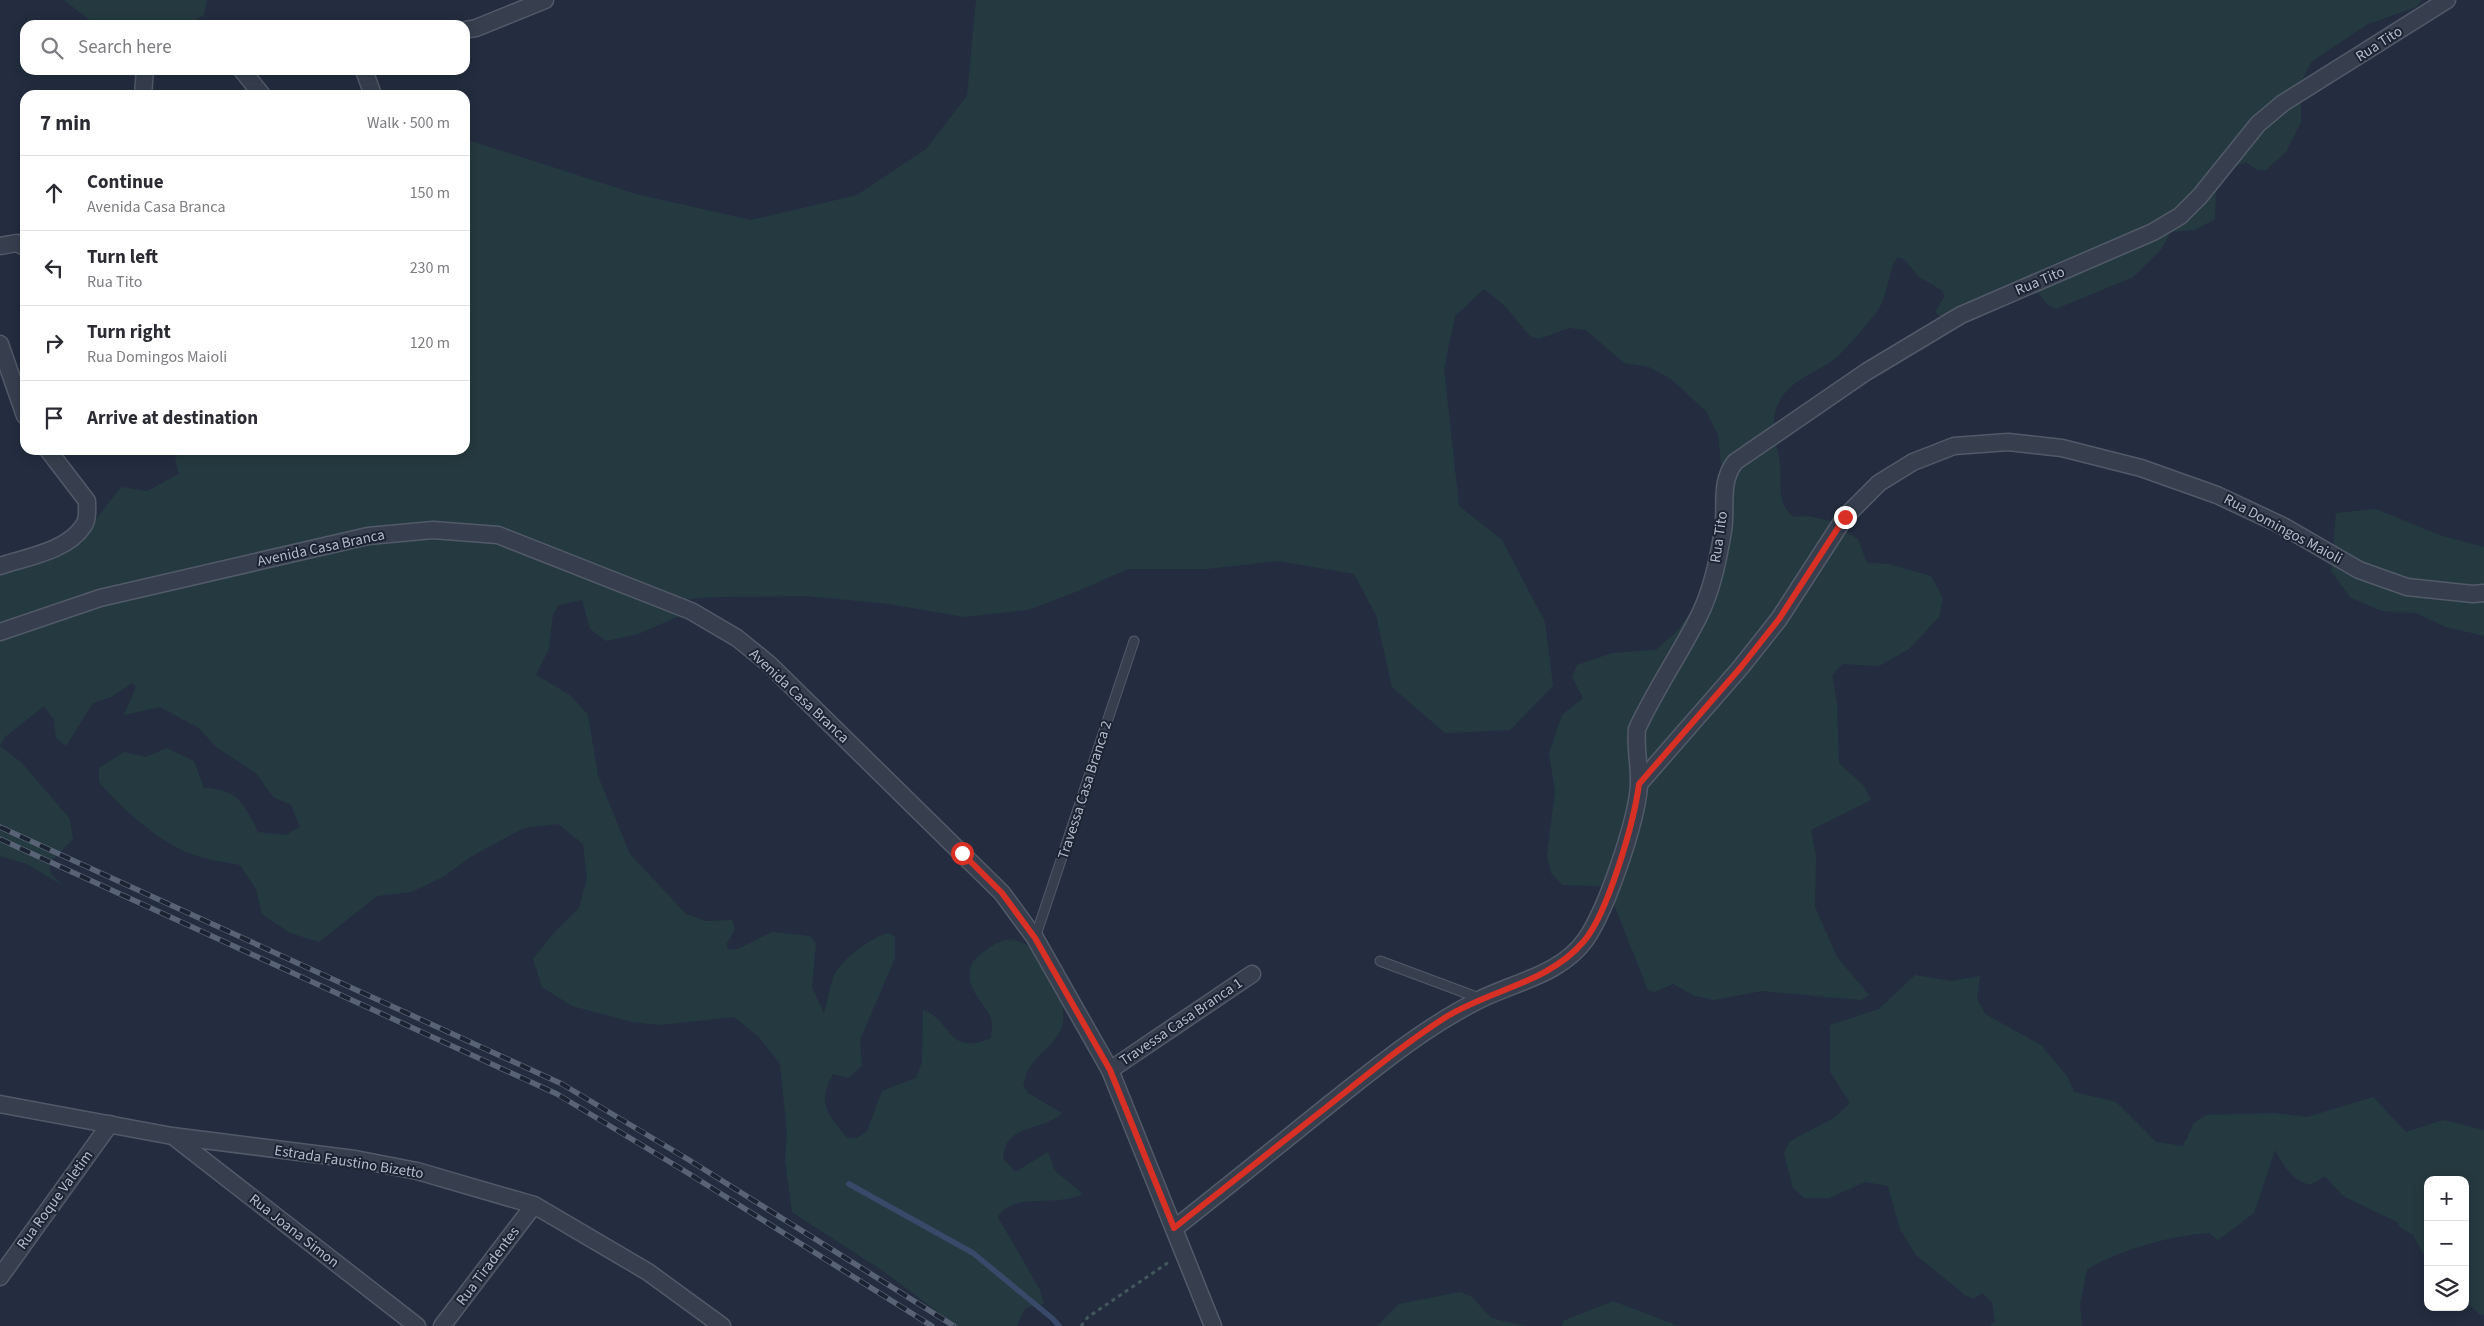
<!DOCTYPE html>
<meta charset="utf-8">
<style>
body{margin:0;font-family:"Source Sans 3",sans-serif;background:#f7f7f7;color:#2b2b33}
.controls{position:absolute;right:15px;bottom:15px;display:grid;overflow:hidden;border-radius:10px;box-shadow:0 2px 12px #0003}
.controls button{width:45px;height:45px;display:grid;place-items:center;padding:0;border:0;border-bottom:1px solid #e1e1e2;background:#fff;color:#2b2b33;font:25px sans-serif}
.stop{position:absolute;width:15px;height:15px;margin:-11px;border:4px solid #d93025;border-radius:50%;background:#fff}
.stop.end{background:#d93025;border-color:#fff;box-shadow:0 1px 5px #0008}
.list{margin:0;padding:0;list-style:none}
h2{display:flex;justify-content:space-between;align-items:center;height:65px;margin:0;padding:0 20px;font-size:21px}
h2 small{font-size:16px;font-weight:400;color:#7c7c81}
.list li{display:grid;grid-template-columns:32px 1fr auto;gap:15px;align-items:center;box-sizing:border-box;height:75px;padding:0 20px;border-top:1px solid #e1e1e2}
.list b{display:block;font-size:19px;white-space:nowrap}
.list p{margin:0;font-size:16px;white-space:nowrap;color:#7c7c81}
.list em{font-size:16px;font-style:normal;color:#7c7c81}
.icon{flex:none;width:28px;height:28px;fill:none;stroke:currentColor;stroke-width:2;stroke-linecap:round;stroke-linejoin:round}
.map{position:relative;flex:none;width:2484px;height:1326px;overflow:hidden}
.search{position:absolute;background:#fff;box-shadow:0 2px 12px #0003;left:20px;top:20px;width:450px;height:55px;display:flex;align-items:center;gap:12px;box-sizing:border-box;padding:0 18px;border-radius:15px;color:#7c7c81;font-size:19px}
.panel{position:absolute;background:#fff;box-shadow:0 2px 12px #0003;left:20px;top:90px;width:450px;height:365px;border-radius:15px}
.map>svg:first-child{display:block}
</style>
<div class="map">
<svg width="2484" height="1326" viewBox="0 0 2484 1326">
<rect width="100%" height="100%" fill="#232d3f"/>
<g fill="#253a40">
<path d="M64,0h143l-3,15 -18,10h-90z"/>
<path d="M976,0h1446l-6,7 -48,17 -57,38 -10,21v39l-15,30 -20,18h-9l-11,-8 -12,5 -18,19 -1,33 -20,11 -24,2 -10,18 -28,27 -77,32 -8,-4 -18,-21 -89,33 -6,-5 9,-15 -1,-6 -24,-14 -14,-17 -7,-3c-11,12 -9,39 -22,56 -11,14 -25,30 -38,43 -20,18 -51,22 -62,53 -6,19 2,38 4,57 2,20 -4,38 14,51l14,-1 22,5 28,18 9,24 22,1 42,12 12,22 -4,19 -30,32 -30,17 -36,-2 -11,11 5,28 2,60 25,23 7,14 -60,30 5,26 -1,51 22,50 32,38 -8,5 -99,-9 -48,9 -19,-4 -22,-12 -18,8 -7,-2 -39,-98 -10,-6 -36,-1 -12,-12 -4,-18 8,-63 -6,-39 13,-38 21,-17 -11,-21 5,-12 35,-12 44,-3 22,-20 35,-50 11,-90 -6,-55 -12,-24 -35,-32 -22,-12 -25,-4 -38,-33 -17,-2 -30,11 -9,-3 -25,-30 -21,-17 -29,27 -11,53 15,137 43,34 43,82 8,64 -43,44 -65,3 -53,-46 -16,-72 -22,-41 -75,-13 -73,8h-78l-50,22 -50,19 -64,7 -75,-13 -83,-8 -95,1 -37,4 8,14 -44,19 -32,7 -16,-12 -8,-29 -23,5 -6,9 -4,35 -13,26 34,20 18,20 10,61 32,78 56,60 19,7 27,-1 3,9 -9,15 2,5h10l34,-17 38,4 6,8 -4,43 12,26c4,-12 5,-26 10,-37 9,-18 35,-37 54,-43l7,3v22l-35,82 2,26 -14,12 -15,-4c-17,30 -5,40 14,64h10l10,-7 15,-40 34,-13 6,-16 1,-52c27,8 25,48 68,28 0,-5 2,-11 1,-16 -5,-20 -28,-31 -21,-55 2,-8 11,-14 18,-19 40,-32 79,40 74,73 -2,20 -24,31 -33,46 -4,5 -5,13 -7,18l5,8 34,20c-22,20 -57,10 -59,45l12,14 33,-20 7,19 28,23c-26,14 -70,-3 -85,23l42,73 4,14 -19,4 -8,18h-61l-70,-53 -94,-61 -7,-52 2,-28 -7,-68 -21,-27 -25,-20 -74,8 -28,-3 -60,-16 -30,-19 -9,-28 20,-25 26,-26 8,-30 -4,-34 -25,-20 -34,4 -54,29 -27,20 -32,15 -34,4 -58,46 -29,-9 -28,-19 -6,-25 -16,-24c-22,-4 -44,-7 -64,-18 -24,-12 -60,-44 -77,-65v-14l25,-16 22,5 21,-9 27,13 10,27c34,1 40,16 54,44l28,3 14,-8 -9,-22 -18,-8 -17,-24 -40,-26 -17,-19 -39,-21 -36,8 12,-28 -4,-4 -21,14 -18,6 -27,43 -10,-8 -2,-18 -10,-14 -39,31 -5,9 22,17 48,56 3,20 -24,24 2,11 11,11 -35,-21 -27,-8v-285l93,-48 28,-36 26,4 32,-17 -4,-13 4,-11h286v-311l171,55 115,26 106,-25 69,-46 41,-53z"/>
<path d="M2376,509l66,27 42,11v89l-38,-9 -30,-14 -34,-2 -31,-13 -20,-27 5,-58z"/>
<path d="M1915,975l37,6 28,-5 -3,23 8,15 56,31 26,31 7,16 42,10 40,40 27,4 11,-23 12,-8 67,-2 34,4 66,-20 33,35 37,-12 41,10v185l-5,-1 -14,-14v-120h-37v83l-15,-28 -15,-9 1,-3 -56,-27 -18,-20 -15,9c-20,-6 -25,-18 -35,-35l-21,63 -36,27 -9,-7c-43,4 -84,15 -122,36l-7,35 2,22h-92l5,-5 -3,-19 -10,-9 -8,6 -9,-4 -49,-40 -16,-26 -12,-43 -23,-4 -36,16h-25l-11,-10 -9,-35 6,-12 44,-23 16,-15 -20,-31v-47l49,-16z"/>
<path d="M1460,1292l12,5 19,21 35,8h-149l22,-22z"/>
<path d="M1613,1301l66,25h-117l1,-5z"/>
</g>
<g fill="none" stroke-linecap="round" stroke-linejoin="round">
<path stroke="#384969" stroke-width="5.5" d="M849,1184l124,69 80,66 6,7"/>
<defs>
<g id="lane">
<path d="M1035,938l99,-297"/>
<path d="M1380,961l102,38"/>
</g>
<g id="street">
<path d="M465,30l11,-2 69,-28"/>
<path d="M242,70l20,25"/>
<path d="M364,70l9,25"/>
<path d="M143,95l2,-25"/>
<path d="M0,246l17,-3 8,4"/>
<path d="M0,344l25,72"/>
<path d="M0,566c27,-9 68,-15 84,-41 4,-6 3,-17 3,-24l-39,-51"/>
<path d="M0,632l100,-34 268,-62 65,-6 65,5 193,76 46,27 32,26 233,229 33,45 75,132 103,256"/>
<path d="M1639,784l102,-117 38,-48 66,-102 34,-34 34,-21 41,-16 54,-4 54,6 79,20 76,27 66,31 76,44 48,17 66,7 11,-1"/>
<path d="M1110,1070l142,-96"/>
<path d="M0,1104l172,32 183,23 62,12 117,34 114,67 74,54"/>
<path d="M174,1137l243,189"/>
<path d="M1175,1228c52,-41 104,-83 156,-125 48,-38 94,-76 148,-103 36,-18 83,-26 107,-61 21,-31 50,-116 53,-153 1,-19 -4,-38 -2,-57 18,-39 43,-75 62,-113 13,-26 19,-56 24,-85 4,-25 -4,-48 12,-69l131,-90 95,-57 192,-83 27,-16 20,-20 58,-72 25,-21 164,-103"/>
<path d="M0,1277l110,-153"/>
<path d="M442,1326l92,-121"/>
</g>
</defs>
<use href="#lane" stroke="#525a69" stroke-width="11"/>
<use href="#street" stroke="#525a69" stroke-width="19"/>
<path stroke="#43575d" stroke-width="3" stroke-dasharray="4 4" stroke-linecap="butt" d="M1081,1326l7,-9 81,-55"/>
<use href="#lane" stroke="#373f4e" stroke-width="9"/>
<use href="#street" stroke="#373f4e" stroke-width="16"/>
<defs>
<g id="rail">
<path d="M0,827l562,257 127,76 265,166"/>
<path d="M0,839l557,255 126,76 249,156"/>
</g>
</defs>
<use href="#rail" stroke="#596376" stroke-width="5.5"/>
<use href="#rail" stroke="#1c2433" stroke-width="4" stroke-dasharray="11" stroke-linecap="butt"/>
</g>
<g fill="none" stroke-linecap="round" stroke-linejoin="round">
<path stroke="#d93025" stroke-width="6" d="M962,853l40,40 33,45 75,132 64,158c52,-41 103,-82 154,-122 39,-31 77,-63 118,-89 45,-28 103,-34 138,-76 24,-28 50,-119 55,-157l102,-117 38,-48 66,-102"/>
</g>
<g text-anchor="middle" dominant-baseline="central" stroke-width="4" stroke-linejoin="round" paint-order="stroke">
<g font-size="15" fill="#b3bac9" stroke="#1c2433">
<text transform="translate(2379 44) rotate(-33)">Rua Tito</text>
<text transform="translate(2040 281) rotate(-23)">Rua Tito</text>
<text transform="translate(2283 529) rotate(28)">Rua Domingos Maioli</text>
<text transform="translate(1719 537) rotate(-82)">Rua Tito</text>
<text transform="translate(321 548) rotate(-12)">Avenida Casa Branca</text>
<text transform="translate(799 696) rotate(43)">Avenida Casa Branca</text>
<text transform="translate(1085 790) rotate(-72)">Travessa Casa Branca 2</text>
<text transform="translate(1181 1022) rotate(-34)">Travessa Casa Branca 1</text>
<text transform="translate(349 1162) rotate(9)">Estrada Faustino Bizetto</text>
<text transform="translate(55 1200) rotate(-54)">Rua Roque Valetim</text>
<text transform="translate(294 1231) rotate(38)">Rua Joana Simon</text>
<text transform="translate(488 1266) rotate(-53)">Rua Tiradentes</text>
</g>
</g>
</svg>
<div class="controls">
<button>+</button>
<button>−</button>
<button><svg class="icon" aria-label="layers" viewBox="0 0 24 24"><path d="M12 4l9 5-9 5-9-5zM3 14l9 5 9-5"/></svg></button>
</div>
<div class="stop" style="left:962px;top:853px"></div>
<div class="stop end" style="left:1845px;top:517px"></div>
<div class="search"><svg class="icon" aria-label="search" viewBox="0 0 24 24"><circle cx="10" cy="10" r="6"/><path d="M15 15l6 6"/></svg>Search here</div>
<section class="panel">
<h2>7 min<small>Walk · 500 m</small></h2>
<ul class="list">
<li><svg class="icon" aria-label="ahead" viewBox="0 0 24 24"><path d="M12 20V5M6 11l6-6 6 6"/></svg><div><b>Continue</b><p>Avenida Casa Branca</p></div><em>150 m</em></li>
<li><svg class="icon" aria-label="left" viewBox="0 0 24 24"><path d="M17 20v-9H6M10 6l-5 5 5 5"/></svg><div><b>Turn left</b><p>Rua Tito</p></div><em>230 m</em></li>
<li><svg class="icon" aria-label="right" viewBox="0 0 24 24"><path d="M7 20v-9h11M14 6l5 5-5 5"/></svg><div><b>Turn right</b><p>Rua Domingos Maioli</p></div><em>120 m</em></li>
<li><svg class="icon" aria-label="arrive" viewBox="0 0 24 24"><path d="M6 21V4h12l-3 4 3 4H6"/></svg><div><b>Arrive at destination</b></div></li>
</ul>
</section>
</div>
